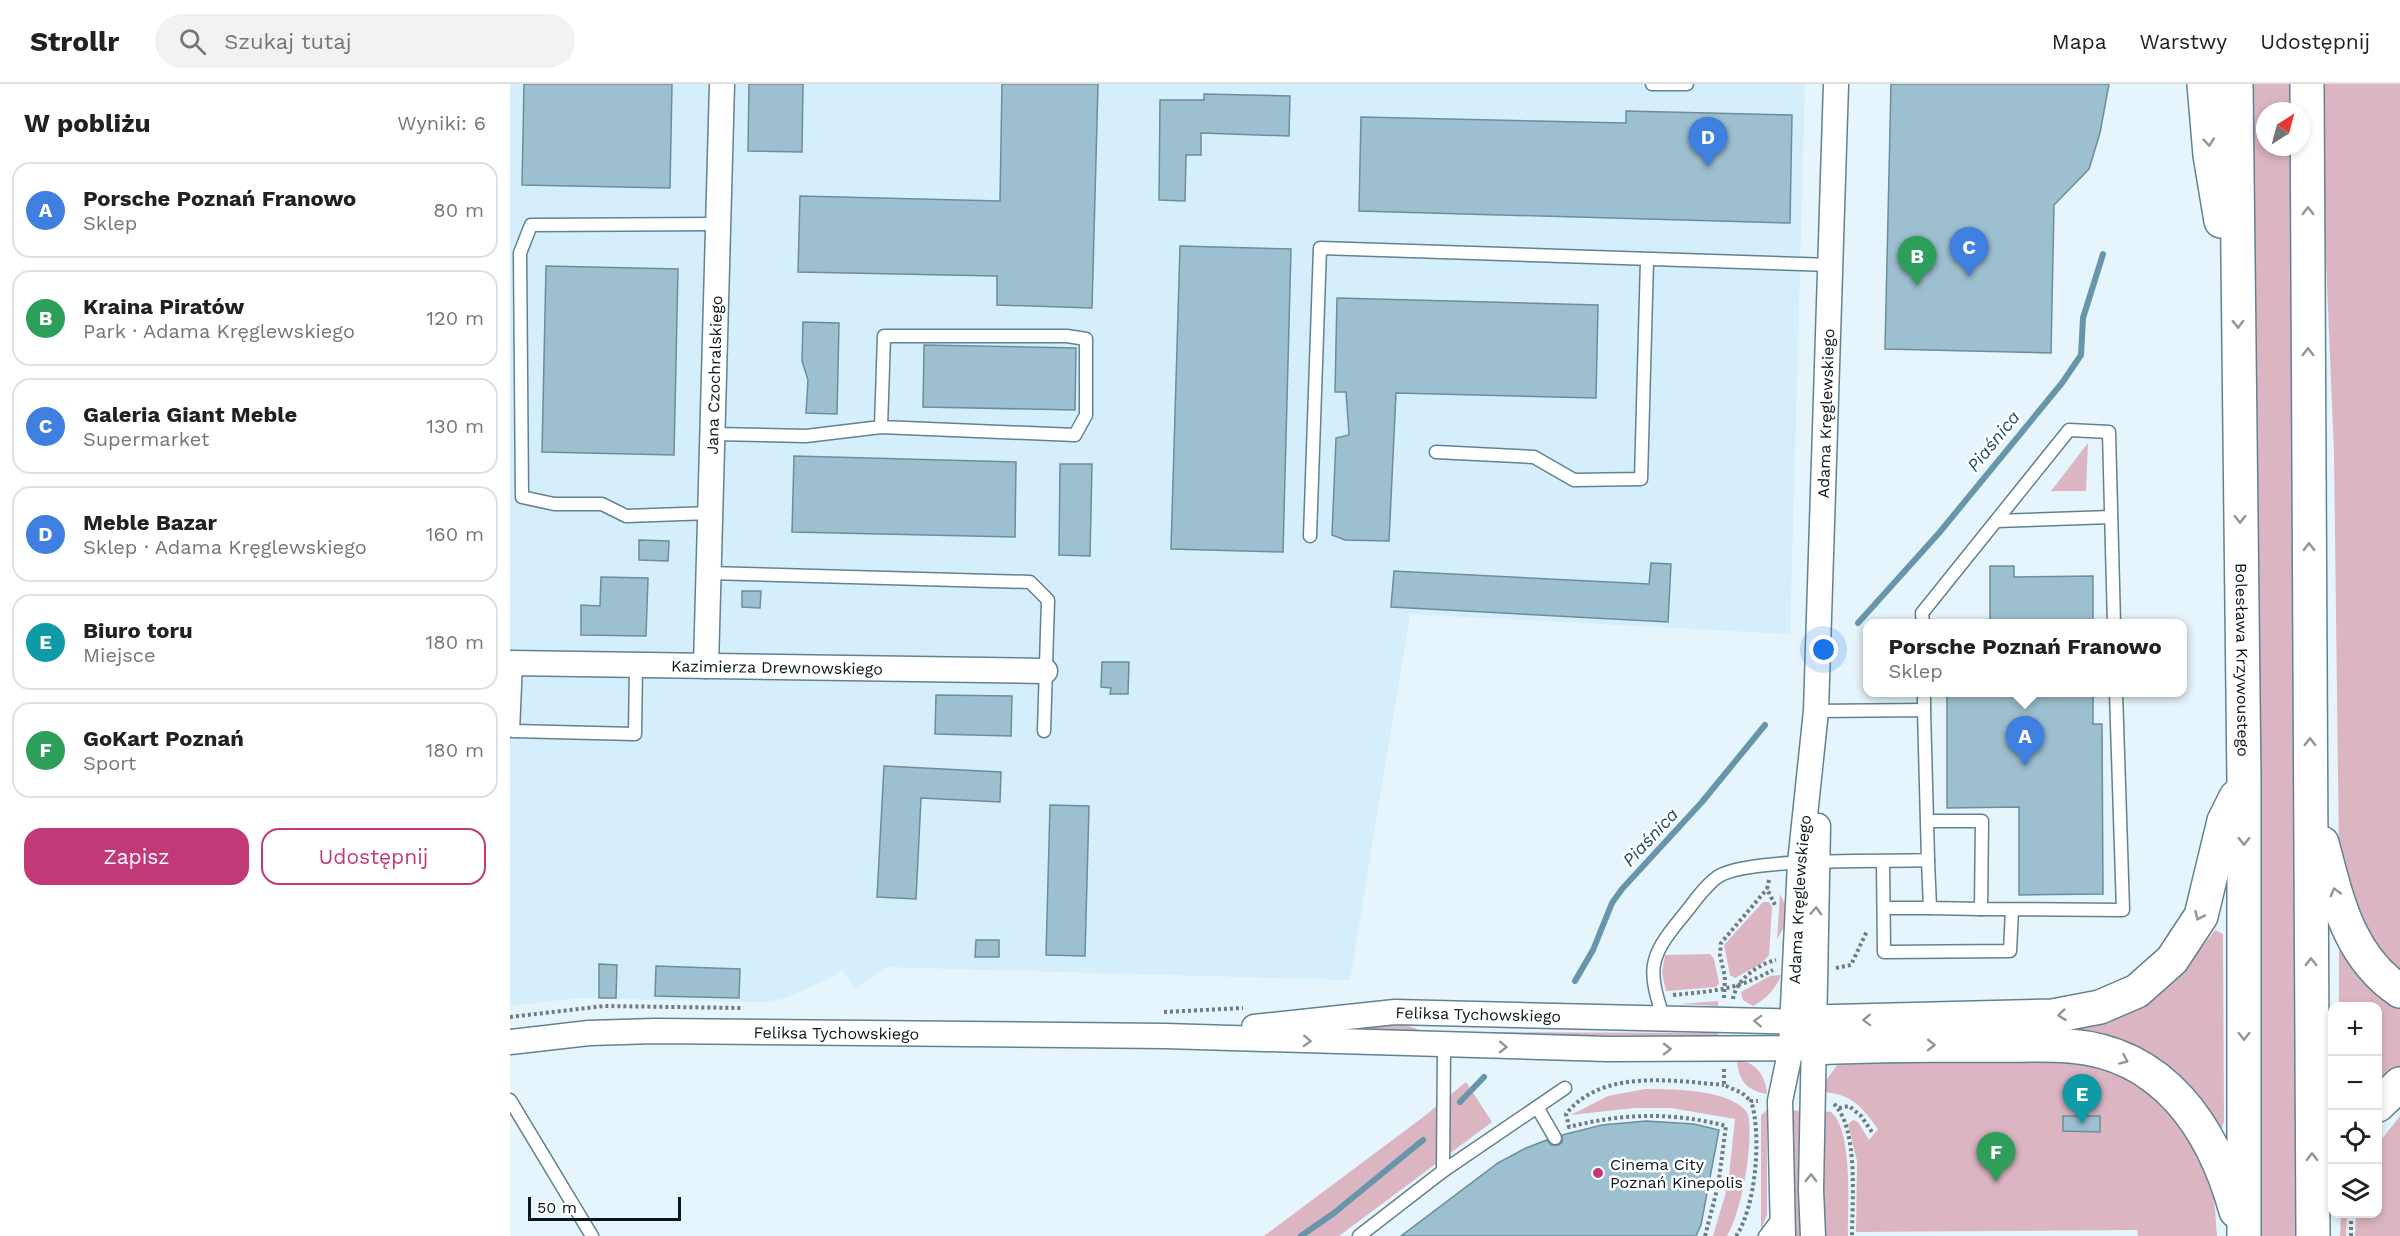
<!DOCTYPE html>
<html lang="pl">
<meta charset="utf-8">
<style>
body{margin:0;font-family:"Work Sans",sans-serif;background:#f2f2f2;color:#202124}
.controls{position:absolute;right:18px;bottom:18px;display:grid;overflow:hidden;border-radius:12px;box-shadow:0 3px 9px #0003}
.controls button{width:54px;height:54px;display:grid;place-items:center;padding:0;border:0;border-bottom:2px solid #e0e0e0;background:#fff;color:#202124;font:30px sans-serif}
.compass{position:absolute;left:1746px;top:18px;width:54px;height:54px;border-radius:50%;background:#fff;box-shadow:0 3px 9px #0003;rotate:36deg}
.scale{position:absolute;left:18px;bottom:15px;width:153px;box-sizing:border-box;padding-left:6px;border:3px solid #08161b;border-top:0;font-size:16px;line-height:21px;white-space:nowrap;color:#08161b;-webkit-text-stroke:4px #fff;paint-order:stroke}
.you{position:absolute;left:1314px;top:566px;width:21px;height:21px;margin:-15px;border:4px solid #fff;border-radius:50%;background:#1a73e8;box-shadow:0 0 0 9px #1a73e833}
.badge{display:grid;place-items:center;width:39px;height:39px;border-radius:50%;background:#c13977;color:#fff;font-size:20px;font-weight:700}
.pin{position:absolute;translate:-50% -50px;filter:drop-shadow(0 2px 3px #0008)}
.pin::after{content:'';position:absolute;top:32px;width:21px;height:18px;background:inherit;clip-path:polygon(0 0,100% 0,50% 100%)}
.popup{position:absolute;left:1353px;top:535px;width:324px;height:78px;box-sizing:border-box;display:grid;place-content:center;border-radius:12px;background:#fff;filter:drop-shadow(0 2px 4px #0005);font-size:20px;white-space:nowrap;color:#757577}
.popup b{font-size:22px;color:#202124}
.popup::after{content:'';position:absolute;left:50%;top:100%;margin-left:-12px;border:12px solid transparent;border-top-color:#fff}
.list{margin:0;padding:0;list-style:none}
h2{display:flex;justify-content:space-between;align-items:center;height:78px;margin:0;padding:0 24px;font-size:26px}
h2 small{font-size:20px;font-weight:400;color:#757577}
.list li{display:grid;grid-template-columns:39px 1fr auto;gap:18px;align-items:center;box-sizing:border-box;height:96px;margin:0 12px 12px;padding:0 12px;border:2px solid #e0e0e0;border-radius:18px}
.list b{display:block;font-size:22px;white-space:nowrap}
.list p{margin:0;font-size:20px;white-space:nowrap;color:#757577}
.list em{font-size:20px;font-style:normal;color:#757577}
.actions{display:flex;gap:12px;padding:18px 24px}
.actions a{flex:1;padding:14px 0;border:2px solid #c13977;border-radius:18px;text-align:center;font-size:21px;color:#c13977}
.actions .main{background:#c13977;color:#fff}
.icon{flex:none;width:33px;height:33px;fill:none;stroke:currentColor;stroke-width:2;stroke-linecap:round;stroke-linejoin:round}
.map{position:relative;flex:none;width:1890px;height:1152px;overflow:hidden}
header{display:flex;align-items:center;gap:36px;box-sizing:border-box;height:84px;padding:0 30px;background:#fff;border-bottom:2px solid #e0e0e0}
header strong{font-size:28px}
nav{display:flex;gap:33px;margin-inline-start:auto;font-size:21px}
.search{width:420px;height:54px;background:#f2f2f2;display:flex;align-items:center;gap:15px;box-sizing:border-box;padding:0 21px;border-radius:33px;color:#757577;font-size:22px}
main{display:flex}
aside{flex:1;background:#fff}
.map>svg:first-child{display:block}
</style>
<header>
<strong>Strollr</strong>
<div class="search"><svg class="icon" aria-label="search" viewBox="0 0 24 24"><circle cx="10" cy="10" r="6"/><path d="M15 15l6 6"/></svg>Szukaj tutaj</div>
<nav><a>Mapa</a><a>Warstwy</a><a>Udostępnij</a></nav>
</header>
<main>
<aside>
<h2>W pobliżu<small>Wyniki: 6</small></h2>
<ul class="list">
<li><span class="badge" style="background:#3f7fe0">A</span><div><b>Porsche Poznań Franowo</b><p>Sklep</p></div><em>80 m</em></li>
<li><span class="badge" style="background:#2e9e5b">B</span><div><b>Kraina Piratów</b><p>Park · Adama Kręglewskiego</p></div><em>120 m</em></li>
<li><span class="badge" style="background:#3f7fe0">C</span><div><b>Galeria Giant Meble</b><p>Supermarket</p></div><em>130 m</em></li>
<li><span class="badge" style="background:#3f7fe0">D</span><div><b>Meble Bazar</b><p>Sklep · Adama Kręglewskiego</p></div><em>160 m</em></li>
<li><span class="badge" style="background:#0f9aa8">E</span><div><b>Biuro toru</b><p>Miejsce</p></div><em>180 m</em></li>
<li><span class="badge" style="background:#2e9e5b">F</span><div><b>GoKart Poznań</b><p>Sport</p></div><em>180 m</em></li>
</ul>
<div class="actions"><a class="main">Zapisz</a><a>Udostępnij</a></div>
</aside>
<div class="map">
<svg width="1890" height="1152" viewBox="0 0 1890 1152">
<rect width="100%" height="100%" fill="#e6f4fb"/>
<path fill="#d4eefb" d="M0,0h1295l-15,550 -380,-20 -60,366 -465,-13 -30,22 -13,-20 -5,6 -51,23 -20,4 -188,-4 -68,8z"/>
<g fill="#dcb5c2">
<path d="M1743,0h37v27h-25v36h25l8,1089h-39z"/>
<path d="M1812,0h78v894l-33,-35 -28,-88 -5,-402 -9,-216z"/>
<path d="M1578,359l-2,48h-35z"/>
<path d="M1270,810c9,17 8,29 -3,45z"/>
<path d="M1253,818h6l3,5 -3,48 -7,8 -27,15 -5,-3 -6,-30z"/>
<path d="M1705,846l8,4v8l1,179 -3,11 -68,-70 -190,-32 219,-57z"/>
<path d="M1831,863l59,54v67l-22,17v-79h-39v-54z"/>
<path d="M1200,870l4,5 5,24 -3,4 -50,4 -4,-18 3,-18z"/>
<path d="M1271,891c-5,14 -15,24 -28,31l-10,-6 -2,-8 29,-16z"/>
<path d="M1208,917v5l-38,-2z"/>
<path d="M896,941l16,6 -102,-1z"/>
<path d="M965,948l243,1v3l-250,-1z"/>
<path d="M1540,969l68,13 73,62 23,68 3,40h-79l-1,-6 -281,2 1,-71 -9,-37 5,-4 5,2 11,18 9,-11c-16,-22 -26,-35 -55,-37l4,-13 13,-18z"/>
<path d="M1227,976c18,1 29,16 30,34 -20,-3 -29,-14 -30,-34z"/>
<path d="M956,998l26,40 -153,114h-75l158,-118z"/>
<path d="M1135,1005c26,0 88,0 103,25 6,28 -6,97 -21,122h-14l15,-51 7,-66 -64,-11h-37l-63,7 37,-19z"/>
<path d="M1257,1026v104l-6,17v-116z"/>
<path d="M1280,1026l10,1 2,125h-8z"/>
<path d="M1312,1027l9,1c22,18 17,96 17,124h-24z"/>
<path d="M1890,1032v120h-45l1,-22h22v-70z"/>
<path d="M1831,1130h6l-1,22h-6z"/>
</g>
<g fill="none" stroke-linecap="round" stroke-linejoin="round">
<g stroke="#6795aa" stroke-width="6">
<path d="M1348,539l81,-90 123,-150 19,-28 2,-37 20,-64"/>
<path d="M1065,897l18,-31 19,-47 10,-14 80,-87 63,-77"/>
<path d="M950,1018l24,-25"/>
<path d="M791,1152l33,-23 89,-73"/>
</g>
</g>
<g fill="#9dc0d0" stroke="#6b8d9c" stroke-width="1.5">
<path d="M14,0h148l-2,104 -148,-3z"/>
<path d="M239,0h54l-1,68 -54,-1z"/>
<path d="M492,0h96l-6,224 -95,-3v-29l-199,-4 2,-76 200,5z"/>
<path d="M1381,0h218l-9,49 -11,36 -35,36 -3,148 -166,-4z"/>
<path d="M694,10l86,2 -1,40 -88,-3v22h-15l-1,46 -26,-1 1,-100h44z"/>
<path d="M1116,27l166,4 -2,108 -431,-12 2,-94 265,6z"/>
<path d="M670,162l111,3 -8,303 -112,-3z"/>
<path d="M36,182l132,3 -4,186 -132,-3z"/>
<path d="M827,214l261,7 -2,93 -200,-5 -7,148 -44,-1 -13,-5 4,-97 13,-3 -3,-43h-11z"/>
<path d="M293,238l36,1 -2,91 -31,-1 2,-33 -6,-19z"/>
<path d="M414,261l152,3 -1,62 -152,-3z"/>
<path d="M284,372l222,6 -1,75 -223,-5z"/>
<path d="M550,380h32l-2,92 -31,-1z"/>
<path d="M129,456l30,1 -1,20 -29,-1z"/>
<path d="M1141,479l20,1 -3,58 -277,-15 3,-36 255,13z"/>
<path d="M1480,482h24v11l79,-1v48h-103z"/>
<path d="M91,493l47,1 -2,58 -65,-1v-30l19,1z"/>
<path d="M232,507h19l-1,17 -18,-1z"/>
<path d="M592,578h27l-1,32h-18l1,-6 -10,-1z"/>
<path d="M1437,609h146v31h9l1,170 -84,1v-88l-72,1z"/>
<path d="M426,611l76,1 -1,40 -76,-2z"/>
<path d="M374,682l117,6 -1,30 -79,-4 -5,101 -39,-2z"/>
<path d="M540,721l39,1 -4,150 -39,-1z"/>
<path d="M466,856h23v17h-24z"/>
<path d="M89,880l18,1 -1,33h-17z"/>
<path d="M146,882l84,3 -1,29 -84,-2z"/>
<path d="M1553,1032h37v16l-37,-1z"/>
<path d="M1136,1037l48,3 25,6 -18,95 -5,11h-295l97,-73 28,-15 21,-8 4,5h8l3,-3v-7l40,-10z"/>
</g>
<g fill="none" stroke-linecap="round" stroke-linejoin="round">
<defs>
<g id="lane">
<path d="M1142,0h35"/>
<path d="M204,350l92,2 75,-9 3,-91h183l19,3v76l-11,20 -194,-8"/>
<path d="M926,368l98,5 40,23 67,-1 6,-219"/>
<path d="M201,429l-85,3 -24,-12h-48l-32,-7 -2,-244 11,-28 188,-1"/>
<path d="M1486,437l115,-4"/>
<path d="M800,452l10,-288 512,17"/>
<path d="M199,489l321,9 18,18 -4,131"/>
<path d="M1413,540l-1,-11 147,-183 40,2 5,192"/>
<path d="M6,579l-3,68 122,3 1,-69"/>
<path d="M1414,608v18"/>
<path d="M1418,737h54l-1,88 142,1 -7,-218"/>
<path d="M1418,776l2,48 51,1"/>
<path d="M1373,778l1,90 126,-1 2,-41"/>
<path d="M1374,824h46"/>
<path d="M1154,936c-16,-50 -17,-61 18,-103 11,-13 23,-32 37,-41 31,-19 166,-14 209,-16l-4,-150 -108,1"/>
<path d="M0,1016l82,136"/>
<path d="M1027,1023l18,31"/>
<path d="M933,1087l1,-125"/>
<path d="M849,1152l84,-65 122,-83"/>
<path d="M1255,1152l15,-20"/>
</g>
<g id="street">
<path id="s1" d="M0,579l535,8"/>
<path id="s2" d="M196,582l16,-582"/>
<path id="s3" d="M744,943l141,-15 411,10"/>
<path id="s4" d="M0,958l79,-9 66,-2 510,5 443,13 206,-1"/>
<path id="s5" d="M1273,1152l-3,-135 11,-53 9,-185 16,-152 20,-627"/>
<path d="M1303,1152l-2,-46 7,-364"/>
</g>
<g id="secondary">
<path d="M1694,0l6,71 11,66"/>
<path id="s6" d="M1726,0l8,698v454"/>
<path d="M1797,0l6,1152"/>
<path d="M1812,759c15,56 26,113 78,148"/>
<path d="M1304,938l239,-6 47,-9 37,-16 35,-31 29,-44 23,-95 12,-24"/>
<path d="M1304,964c57,-3 113,-3 169,-3 29,1 58,-1 87,1 93,7 143,81 166,165"/>
<path d="M1868,1021l22,-21"/>
</g>
</defs>
<use href="#lane" stroke="#618290" stroke-width="15"/>
<use href="#street" stroke="#618290" stroke-width="27"/>
<use href="#secondary" stroke="#618290" stroke-width="36"/>
<g stroke="#6e7c82" stroke-width="4" stroke-dasharray="3 3" stroke-linecap="butt">
<path d="M1259,796l-2,9 9,18"/>
<path d="M1326,884l15,-3 16,-34"/>
<path d="M1163,911c42,-4 62,-5 100,-25"/>
<path d="M1214,914l1,-21 -5,-22 1,-12 46,-54"/>
<path d="M1223,915c3,-19 25,-35 43,-39"/>
<path d="M654,928l79,-4"/>
<path d="M0,933l94,-11 139,2"/>
<path d="M1214,985v16l18,8 9,8"/>
<path d="M1324,1020c25,25 18,98 18,132"/>
<path d="M1329,1024l10,-2 12,10 11,16"/>
<path d="M1195,1152l13,-50 8,-60c-52,-14 -104,-13 -157,1l-3,-13c36,-46 108,-33 158,-29"/>
<path d="M1226,1152c20,-29 26,-102 15,-135h7"/>
<path d="M1841,1152v-22"/>
</g>
<use href="#lane" stroke="#fff" stroke-width="12"/>
<use href="#street" stroke="#fff" stroke-width="24"/>
<use href="#secondary" stroke="#fff" stroke-width="33"/>
</g>
<defs><path id="oneway-chevron" d="M-2-3.5L2.5 0L-2 3.5" fill="none" stroke-width="1.6" stroke-linecap="round" stroke-linejoin="round" transform="scale(1.5)"/></defs>
<g stroke="#909698">
<use href="#oneway-chevron" transform="translate(1699 58) rotate(84)"/>
<use href="#oneway-chevron" transform="translate(1798 127) rotate(-90)"/>
<use href="#oneway-chevron" transform="translate(1728 240) rotate(89)"/>
<use href="#oneway-chevron" transform="translate(1798 268) rotate(-90)"/>
<use href="#oneway-chevron" transform="translate(1730 435) rotate(89)"/>
<use href="#oneway-chevron" transform="translate(1799 463) rotate(-90)"/>
<use href="#oneway-chevron" transform="translate(1800 658) rotate(-90)"/>
<use href="#oneway-chevron" transform="translate(1734 757) rotate(90)"/>
<use href="#oneway-chevron" transform="translate(1825 808) rotate(-105)"/>
<use href="#oneway-chevron" transform="translate(1306 827) rotate(-88)"/>
<use href="#oneway-chevron" transform="translate(1689 832) rotate(114)"/>
<use href="#oneway-chevron" transform="translate(1801 878) rotate(-90)"/>
<use href="#oneway-chevron" transform="translate(1552 931) rotate(173)"/>
<use href="#oneway-chevron" transform="translate(1357 936) rotate(178)"/>
<use href="#oneway-chevron" transform="translate(1248 937) rotate(-178)"/>
<use href="#oneway-chevron" transform="translate(1734 952) rotate(90)"/>
<use href="#oneway-chevron" transform="translate(797 957) rotate(2)"/>
<use href="#oneway-chevron" transform="translate(1421 961) rotate(1)"/>
<use href="#oneway-chevron" transform="translate(993 963) rotate(1)"/>
<use href="#oneway-chevron" transform="translate(1157 965)"/>
<use href="#oneway-chevron" transform="translate(1614 976) rotate(24)"/>
<use href="#oneway-chevron" transform="translate(1802 1073) rotate(-90)"/>
<use href="#oneway-chevron" transform="translate(1301 1094) rotate(-89)"/>
</g>
<circle fill="#c13977" stroke="#fff" stroke-width="2" cx="1088" cy="1089" r="6"/>
<g text-anchor="middle" dominant-baseline="central" stroke-width="5" stroke-linejoin="round" paint-order="stroke">
<g font-size="16" fill="#08161b" stroke="#fff">
<text stroke="none"><textPath href="#s2" startOffset="291">Jana Czochralskiego</textPath></text>
<text stroke="none"><textPath href="#s5" startOffset="825">Adama Kręglewskiego</textPath></text>
<text stroke="none"><textPath href="#s6" startOffset="576">Bolesława Krzywoustego</textPath></text>
<text stroke="none"><textPath href="#s1" startOffset="267">Kazimierza Drewnowskiego</textPath></text>
<text stroke="none"><textPath href="#s5" startOffset="338">Adama Kręglewskiego</textPath></text>
<text stroke="none"><textPath href="#s3" startOffset="225">Feliksa Tychowskiego</textPath></text>
<text stroke="none"><textPath href="#s4" startOffset="327">Feliksa Tychowskiego</textPath></text>
</g>
<g font-size="16" fill="#08161b" stroke="#fff" text-anchor="start">
<text x="1100" y="1080">Cinema City<tspan x="1100" dy="18">Poznań Kinepolis</tspan></text>
</g>
<g font-size="18" font-style="italic" fill="#1b4d60" stroke="#fff">
<text transform="translate(1483 357) rotate(-51)">Piaśnica</text>
<text transform="translate(1140 753) rotate(-47)">Piaśnica</text>
</g>
</g>
</svg>
<div class="controls">
<button>+</button>
<button>−</button>
<button><svg class="icon" aria-label="locate" viewBox="0 0 24 24"><circle cx="12" cy="12" r="6"/><path d="M12 2v4M12 18v4M2 12h4M18 12h4"/></svg></button>
<button><svg class="icon" aria-label="layers" viewBox="0 0 24 24"><path d="M12 4l9 5-9 5-9-5zM3 14l9 5 9-5"/></svg></button>
</div>
<svg class="compass" viewBox="-18 -18 36 36"><path d="M0-13l5 13h-10z" fill="#e53935"/><path d="M0 13l5-13h-10z" fill="#757577"/></svg>
<div class="scale">50 m</div>
<div class="you"></div>
<div class="pin badge" style="left:1515px;top:682px;background:#3f7fe0">A</div>
<div class="popup"><b>Porsche Poznań Franowo</b>Sklep</div>
<div class="pin badge" style="left:1407px;top:202px;background:#2e9e5b">B</div>
<div class="pin badge" style="left:1459px;top:193px;background:#3f7fe0">C</div>
<div class="pin badge" style="left:1198px;top:83px;background:#3f7fe0">D</div>
<div class="pin badge" style="left:1572px;top:1040px;background:#0f9aa8">E</div>
<div class="pin badge" style="left:1486px;top:1098px;background:#2e9e5b">F</div>
</div>
</main>
